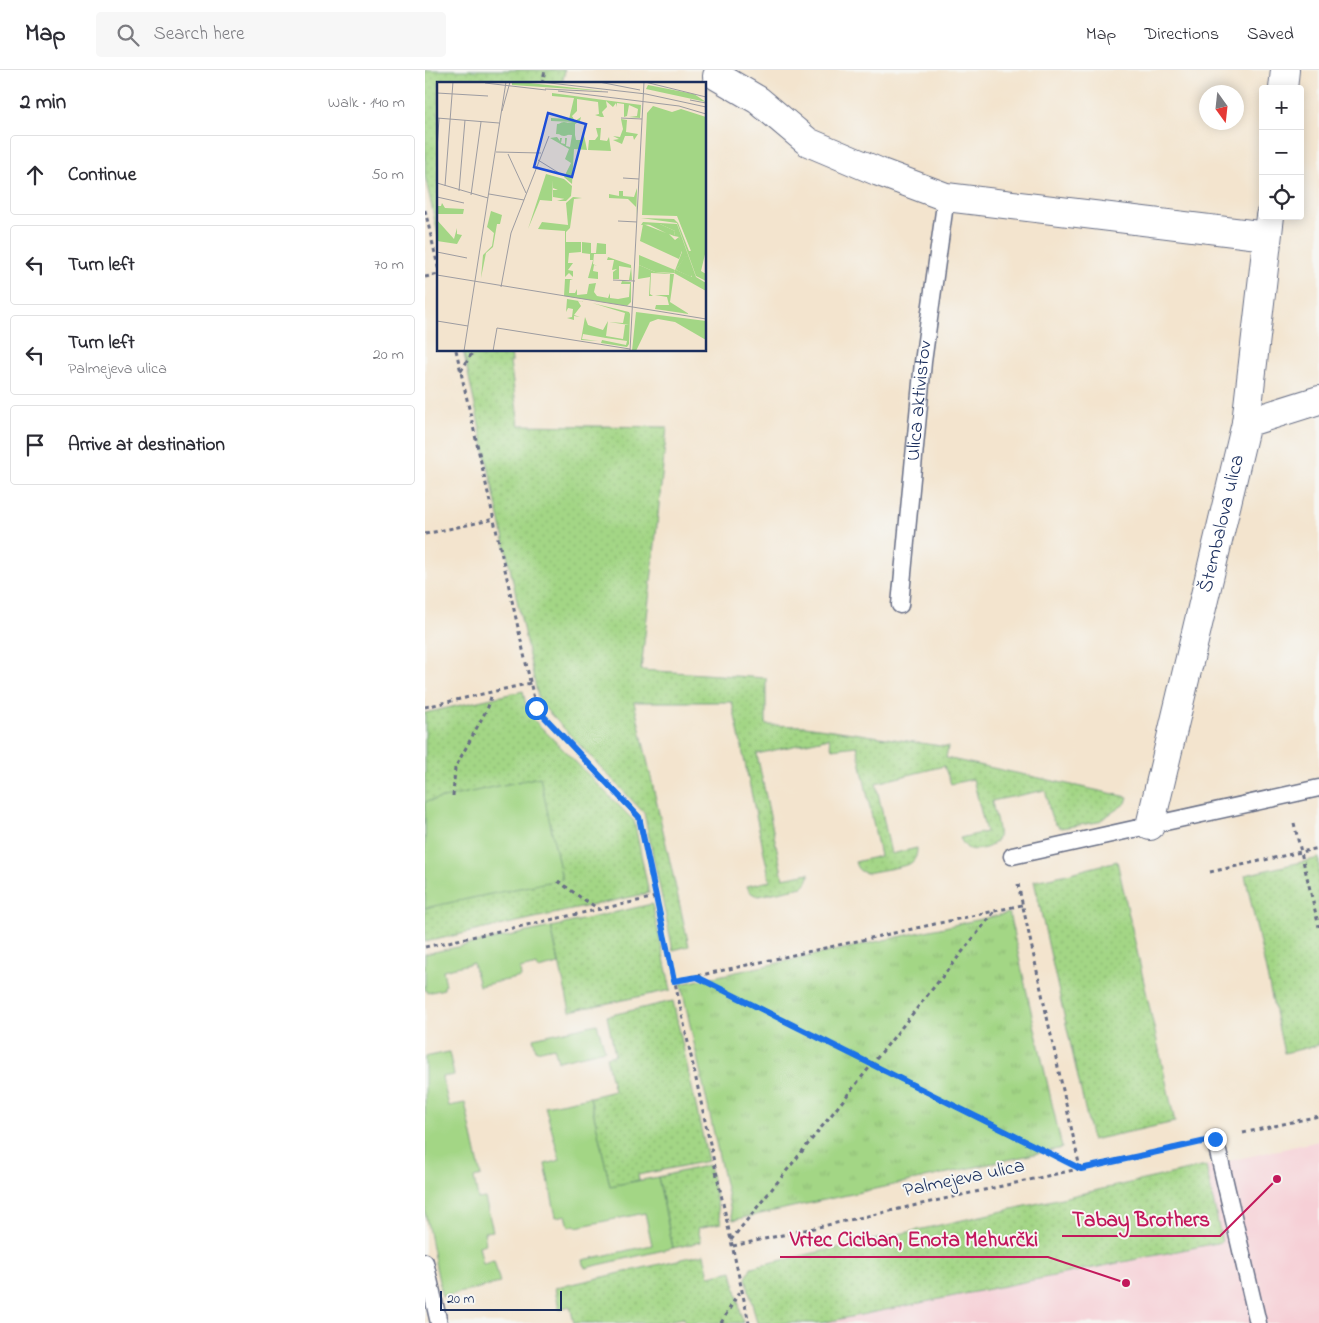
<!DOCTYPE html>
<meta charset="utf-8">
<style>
body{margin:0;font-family:"Indie Flower",sans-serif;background:#f7f7f7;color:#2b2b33}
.controls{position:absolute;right:15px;top:15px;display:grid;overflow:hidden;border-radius:5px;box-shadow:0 2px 12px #0003}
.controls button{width:45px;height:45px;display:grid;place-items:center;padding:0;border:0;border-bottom:1px solid #e1e1e2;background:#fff;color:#2b2b33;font:25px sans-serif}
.compass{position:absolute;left:774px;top:15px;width:45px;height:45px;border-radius:50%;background:#fff;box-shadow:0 2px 12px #0003;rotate:165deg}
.scale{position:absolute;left:15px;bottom:12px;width:122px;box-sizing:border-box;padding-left:5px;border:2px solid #1b2f5e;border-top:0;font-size:14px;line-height:18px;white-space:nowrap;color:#1b2f5e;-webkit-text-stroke:4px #f6f6f2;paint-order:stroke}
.stop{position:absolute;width:15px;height:15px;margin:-11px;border:4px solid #1a73e8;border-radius:50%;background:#fff}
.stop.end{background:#1a73e8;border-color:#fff;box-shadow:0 1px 5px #0008}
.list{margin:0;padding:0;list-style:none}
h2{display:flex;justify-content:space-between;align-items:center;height:65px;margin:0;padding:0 20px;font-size:21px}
h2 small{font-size:16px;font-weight:400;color:#7c7c81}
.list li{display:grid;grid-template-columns:32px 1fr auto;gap:15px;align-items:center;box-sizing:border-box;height:80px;margin:0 10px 10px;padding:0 10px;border:1px solid #e1e1e2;border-radius:5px}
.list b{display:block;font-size:19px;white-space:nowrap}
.list p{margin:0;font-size:16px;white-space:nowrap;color:#7c7c81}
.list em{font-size:16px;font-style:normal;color:#7c7c81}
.icon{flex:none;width:28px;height:28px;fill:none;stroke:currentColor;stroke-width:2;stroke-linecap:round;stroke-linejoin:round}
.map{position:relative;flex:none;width:894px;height:1253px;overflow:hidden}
header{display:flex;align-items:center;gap:30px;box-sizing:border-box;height:70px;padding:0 25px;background:#fff;border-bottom:1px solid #e1e1e2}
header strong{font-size:24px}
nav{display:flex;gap:28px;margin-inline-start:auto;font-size:18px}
.search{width:350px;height:45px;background:#f7f7f7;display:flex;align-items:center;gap:12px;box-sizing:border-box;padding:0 18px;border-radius:5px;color:#7c7c81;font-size:19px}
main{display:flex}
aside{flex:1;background:#fff}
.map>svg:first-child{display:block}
</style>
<header>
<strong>Map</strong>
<div class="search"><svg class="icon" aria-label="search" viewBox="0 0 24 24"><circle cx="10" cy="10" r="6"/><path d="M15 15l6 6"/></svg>Search here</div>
<nav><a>Map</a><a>Directions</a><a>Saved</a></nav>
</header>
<main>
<aside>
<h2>2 min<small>Walk · 140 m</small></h2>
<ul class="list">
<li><svg class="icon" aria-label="ahead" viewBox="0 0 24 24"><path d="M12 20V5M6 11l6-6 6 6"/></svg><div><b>Continue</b></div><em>50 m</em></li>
<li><svg class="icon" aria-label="left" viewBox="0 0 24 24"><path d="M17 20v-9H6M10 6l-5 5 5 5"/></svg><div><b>Turn left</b></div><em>70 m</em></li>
<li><svg class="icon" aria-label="left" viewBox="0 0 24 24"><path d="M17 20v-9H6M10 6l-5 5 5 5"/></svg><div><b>Turn left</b><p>Palmejeva ulica</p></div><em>20 m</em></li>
<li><svg class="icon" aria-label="arrive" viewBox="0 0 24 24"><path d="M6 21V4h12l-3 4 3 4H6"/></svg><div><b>Arrive at destination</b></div></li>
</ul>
</aside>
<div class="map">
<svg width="894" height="1253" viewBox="0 0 894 1253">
<defs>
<pattern id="grass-dots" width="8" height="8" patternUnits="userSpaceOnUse" patternTransform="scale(1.25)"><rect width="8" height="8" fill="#a3d685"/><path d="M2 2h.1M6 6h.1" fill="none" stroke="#8cb875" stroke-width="1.8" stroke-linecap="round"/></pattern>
<pattern id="park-tufts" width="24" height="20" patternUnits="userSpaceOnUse" patternTransform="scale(1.25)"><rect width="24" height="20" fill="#a3d685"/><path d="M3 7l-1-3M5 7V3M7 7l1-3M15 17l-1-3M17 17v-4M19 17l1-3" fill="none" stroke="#8cb875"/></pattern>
</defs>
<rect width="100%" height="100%" fill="#f6f6f2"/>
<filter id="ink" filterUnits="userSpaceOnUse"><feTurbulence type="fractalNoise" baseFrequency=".02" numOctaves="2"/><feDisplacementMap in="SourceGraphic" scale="10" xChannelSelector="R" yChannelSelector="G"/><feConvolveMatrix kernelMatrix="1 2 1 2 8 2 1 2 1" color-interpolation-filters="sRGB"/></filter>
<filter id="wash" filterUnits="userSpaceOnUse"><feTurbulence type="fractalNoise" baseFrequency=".0096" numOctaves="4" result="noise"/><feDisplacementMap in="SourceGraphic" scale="20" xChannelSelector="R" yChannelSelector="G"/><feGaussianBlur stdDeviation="1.12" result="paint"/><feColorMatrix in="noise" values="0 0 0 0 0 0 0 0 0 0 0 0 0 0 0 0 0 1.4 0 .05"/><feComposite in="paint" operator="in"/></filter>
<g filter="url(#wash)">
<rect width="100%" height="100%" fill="#f3e4ce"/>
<path fill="#f6cfd6" d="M894,1071v182h-498l401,-81 -16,-76z"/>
<g fill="url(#grass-dots)" stroke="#5f8272">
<path d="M0,0h140l-3,14h-123v155l-14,-63z"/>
<path d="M38,280h48l1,12h-2l9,63 148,2 -14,137 -12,106 125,8v47l39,1 143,21 -2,11 182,39 -2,6 -28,19 -37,6c-13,-6 -12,-26 -16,-38l-53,11c1,9 8,29 6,36 -2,10 -22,16 -31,11 -3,-3 -5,-6 -7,-10l26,-6 -13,-53 -22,5 -7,-18 -68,17 15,71 26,-6c0,6 -1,11 -6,15 -6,4 -35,8 -44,10 -7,-1 -10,-4 -12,-11l25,-6 -23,-110 -25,3 -3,-11 -72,16 26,124 26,-5c0,6 -2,10 -7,14l-43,9c-6,-1 -10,-4 -12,-10l23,-5 -38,-179h-98l55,244 -16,4 -29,-137 -105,-111z"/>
<path d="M98,621l5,23 106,107 15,72 -224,49v-229z"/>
<path d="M894,788v187l-35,8 -39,-178z"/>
<path d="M692,791l58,261 -83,18 -58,-259 29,-6z"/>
<path d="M227,834l19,86 -101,21 -19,-84z"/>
<path d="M248,931l35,160 -70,14 1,5 -29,7 -20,-90 24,-6 -8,-34 9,-2 -8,-39z"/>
<path d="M284,1095l12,58 -23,5 3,14 -28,6 -15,-71z"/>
<path d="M781,1096l16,76 -401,81h-64l-11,-45 5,-11z"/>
<path d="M279,1184l5,22 23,-5 11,52h-58l-1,-5 -28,5h-82l-4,-17 -11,3 -4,-21z"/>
</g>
<path fill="url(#park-tufts)" stroke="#5f8272" d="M584,843l53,235 -329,72 -52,-236z"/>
<g fill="#a3d685" stroke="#5f8272">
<path d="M115,707l22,102 -137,29v-106z"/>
<path d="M126,857l8,37 -21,5 -1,-4 -17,4 1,8 -42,9 -6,-23 -30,7 3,15 -2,1v3l-17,4 -2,-5v-34z"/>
<path d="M172,954l8,26 -47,11 -4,-14 -18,4 -3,-13z"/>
<path d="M24,982l5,23 -12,2 7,29 16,-3 16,73 -7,2 4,21 7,-1 8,33 -9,1 2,12 -7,2 4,18 7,-2v-1l4,-1 6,23 -58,14 -17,-85v-155z"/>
<path d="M165,1027l20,89 48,-9 15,71 -88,20 -2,-8 69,-15 -7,-32 -69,14 -1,-2 -6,2 -3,-12 -10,2 -11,-53 15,-4 -15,-54z"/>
</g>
</g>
<g filter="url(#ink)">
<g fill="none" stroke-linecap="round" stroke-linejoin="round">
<defs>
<g id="lane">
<path id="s1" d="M475,535l23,-243 23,-165"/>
<path d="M587,786l307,-68"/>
<path d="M790,1069l43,184"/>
<path d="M0,1192l14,61"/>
</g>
<g id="street">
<path d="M292,6l41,24 50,42 71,30 67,25 321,39"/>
<path d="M858,19l2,-19"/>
<path d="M821,353l73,-23"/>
<path id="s2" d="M725,756l96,-403 24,-207"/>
</g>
</defs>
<use href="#lane" stroke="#676e85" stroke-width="19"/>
<use href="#street" stroke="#676e85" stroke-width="30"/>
<g stroke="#676e85" stroke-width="3" stroke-dasharray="4 4" stroke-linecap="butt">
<path d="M117,14l3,-14"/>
<path d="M0,140l14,61"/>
<path d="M0,207l14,-3"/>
<path d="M31,280l80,358 103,109 110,506"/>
<path d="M36,301l13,-21"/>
<path d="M0,464l70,-15"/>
<path d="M0,637l106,-24"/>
<path d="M28,726l2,-28 33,-61 4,-14"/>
<path d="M869,753l25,104"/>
<path d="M785,802l109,-24"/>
<path d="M133,811l22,16 19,12"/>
<path d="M593,814l62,284"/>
<path d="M0,877l231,-50"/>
<path d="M272,907l384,192"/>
<path d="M249,911l348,-76"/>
<path d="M818,1063l76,-17"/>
<path d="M306,1170l264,-329"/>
<path d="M308,1176l453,-101"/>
<path d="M296,1253l20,-34"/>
</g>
<use href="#lane" stroke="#fff" stroke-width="16"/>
<use href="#street" stroke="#fff" stroke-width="28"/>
</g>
</g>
<g fill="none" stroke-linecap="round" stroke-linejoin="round" filter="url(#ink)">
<path stroke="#1a73e8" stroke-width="6" d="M111,638l103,109 35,164 23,-4 384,192 134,-30"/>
</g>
<g text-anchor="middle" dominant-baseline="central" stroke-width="4" stroke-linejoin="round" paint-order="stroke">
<g font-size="20" fill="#1b2f5e" stroke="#f6f6f2">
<text stroke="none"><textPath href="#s1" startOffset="205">Ulica aktivistov</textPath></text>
<text stroke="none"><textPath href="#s2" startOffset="311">Štembalova ulica</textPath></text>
<text transform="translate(539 1109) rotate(-12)">Palmejeva ulica</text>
</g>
</g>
<g transform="translate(12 12)">
<rect width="269" height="269" fill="#f3e4ce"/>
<path d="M75,0h8l84,9 -92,-6zM211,3l46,9 12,8 -60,-13zM115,11l89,12 -1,13 -11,-1 8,-1 1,-7 -9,-4 -2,11 -6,2 3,-1v-13l-7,-1 -1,4v-4l-3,4 -7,-6 1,6 -5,5 2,5h-3l-6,-2 4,-1 -1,-12 -21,-3v12l-5,5 3,5 6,-4 -1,4 -5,3v11l1,5h6l2,-5 3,15 -13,-1 -2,35 -8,-7 7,-14 -6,-4 4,-10 -19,-11 7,-1 3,4v-3h2l-1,5 4,1v-6h2l-1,8 4,1 2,-12 -16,-1 1,-10 16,-2 -22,-1v-3l18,1 5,-21 -22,-2zM184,37l6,1 -1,12 12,2 -4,6 -1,-4h-8l-3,8 -9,-4 6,-1 -6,-3 7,1 3,-8zM159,46h5l-1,12 7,1 2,-4 2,14 -23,-1 1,-10h6l3,-4zM109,92l18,5 8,7 -1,10 -5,5h-9l7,-2 1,-12h-7l-1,10 1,-16 -5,-1 -1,21 -12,-1 -12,29zM200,106v4l-1,26v-11l-8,-8 -19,-1v-4l10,2v-5h4v5l11,1zM136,115l9,1 -8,1 -4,29 -4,4v10h15v10l-12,1 -1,10h5l-5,7 5,1v6l-4,-4 -4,4v-46l-27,-2 4,-7 26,3 -2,-22zM5,121l3,5 19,1 -1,5h-26v-8h4zM54,129l11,4 -2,9h-3l-4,23 -7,6 -5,25 2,-23 9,-9 2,-13 -7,-6zM204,136l33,1 4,4 11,28 17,-1 -5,21 5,3v7l-10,-5 -19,-53zM0,138l17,19 3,-11v6l5,1 -5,9 -20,-3zM206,140l34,2 19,53 10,6v8l-32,-18 8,-21 -3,-15 -5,-1 1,-5 -15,-7 -19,1zM249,174l6,21 -16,-7zM145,160l9,1v10h5l1,-10 9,1v10h-12l-1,10 4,2 -3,-1 -1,6 5,1v7l-10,-1 5,-18h-3v-6l-8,-1zM171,175l23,8 1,15h-3l2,-12 -12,-2v13h-6v-7l4,-3 -5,1 2,-10h-7zM202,183l16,7 19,2 -4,28 19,12 -34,-5 1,-4h13l-2,-8 -12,-2h14l1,-21 -19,-1 -1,21 3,2h-4l1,-19 -12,2zM128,197h8l-3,1 -1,13h6l2,-4v6l10,-1 2,-10 7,-1 -2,9 3,4 11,2 2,-5v5l8,1 11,-2 1,-13h-9l1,-3 9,1v20l-4,4 -63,-10zM130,217l18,3 -7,-1 3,5 -7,9 6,2 -6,-1v4l-7,-2 5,-1 1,-8 -5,-1 -2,4zM155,221l37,9 1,2 -1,30 -2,3 -26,-4 1,-3 24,5 1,-4 -21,-3 -23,-4 -1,5 16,2 -17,-1 4,-23 3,8 15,5 5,-9 -2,15 17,3 2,-14h4l-20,-3 14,1 2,-10zM199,230l70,9v19l-31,-18 -17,-3 -8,3 -14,29h-4z" fill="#a3d685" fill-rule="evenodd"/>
<path d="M120 47a7 7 0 1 1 14 0a7 7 0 1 1-14 0Z" fill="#a3d685"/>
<path d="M216,24l19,6 9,-3 25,8v134h-15l-14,-35 -35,-1 5,-102zM116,98h5v7h7v12l-12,-2v-7h5l-5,-2zM211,142h12l15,7 -1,5 -5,-2 6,6 4,-3 4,11 -4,11 -39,-18 3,-17 23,9zM202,173l36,15 -1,3 -19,-1 -16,-7zM249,173l7,18 -2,4 -15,-7z" fill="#a3d685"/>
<path fill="none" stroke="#9d9ca1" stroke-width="1" d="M104,0l105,12 60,13M162,0l41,8M208,0l61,15M48,1l61,7M108,7l63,3M121,9l121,15 27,8M0,11l51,3M253,18l16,3M65,29l8,-29M0,36l62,5M184,36l21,1M0,68l2,-32M59,70l45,1M71,72l18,39M101,78l21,13M186,96l16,1M0,101l51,15M8,104l8,-104M22,109l6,-71M52,112l35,6M34,113l10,-73M0,115l27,6M181,139l19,1M0,170l30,6M0,193l269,44M176,198l22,1M64,205l10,-54 38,-97M0,239l31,5M27,269l42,-269M56,269l4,-23 133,21M193,269l14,-269"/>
<path fill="#1d4ed8" fill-opacity="0.15" stroke="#1d4ed8" stroke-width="2.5" d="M111,31l38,11 -14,53 -38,-10z"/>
<rect width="269" height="269" fill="none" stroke="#1b2f5e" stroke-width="2.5"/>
</g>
<path fill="none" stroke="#c2185b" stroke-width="2" d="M852 1109L795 1166H637M701 1213L623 1187H355"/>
<g fill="#c2185b" stroke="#f6f6f2" stroke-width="2">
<circle cx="852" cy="1109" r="5"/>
<circle cx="701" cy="1213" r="5"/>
</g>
<g font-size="21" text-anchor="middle" font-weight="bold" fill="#c2185b" stroke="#f6f6f2" stroke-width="4" stroke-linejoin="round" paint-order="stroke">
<text x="716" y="1156">Tabay Brothers</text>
<text x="489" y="1176">Vrtec Ciciban, Enota Mehurčki</text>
</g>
</svg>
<div class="controls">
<button>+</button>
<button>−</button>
<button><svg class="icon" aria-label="locate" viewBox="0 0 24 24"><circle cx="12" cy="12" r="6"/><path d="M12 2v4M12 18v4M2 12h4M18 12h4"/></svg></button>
</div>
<svg class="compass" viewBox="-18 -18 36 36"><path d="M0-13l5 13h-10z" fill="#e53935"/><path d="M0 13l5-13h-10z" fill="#7c7c81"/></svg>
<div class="scale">20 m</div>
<div class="stop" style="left:111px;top:638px"></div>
<div class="stop end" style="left:790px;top:1069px"></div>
</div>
</main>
